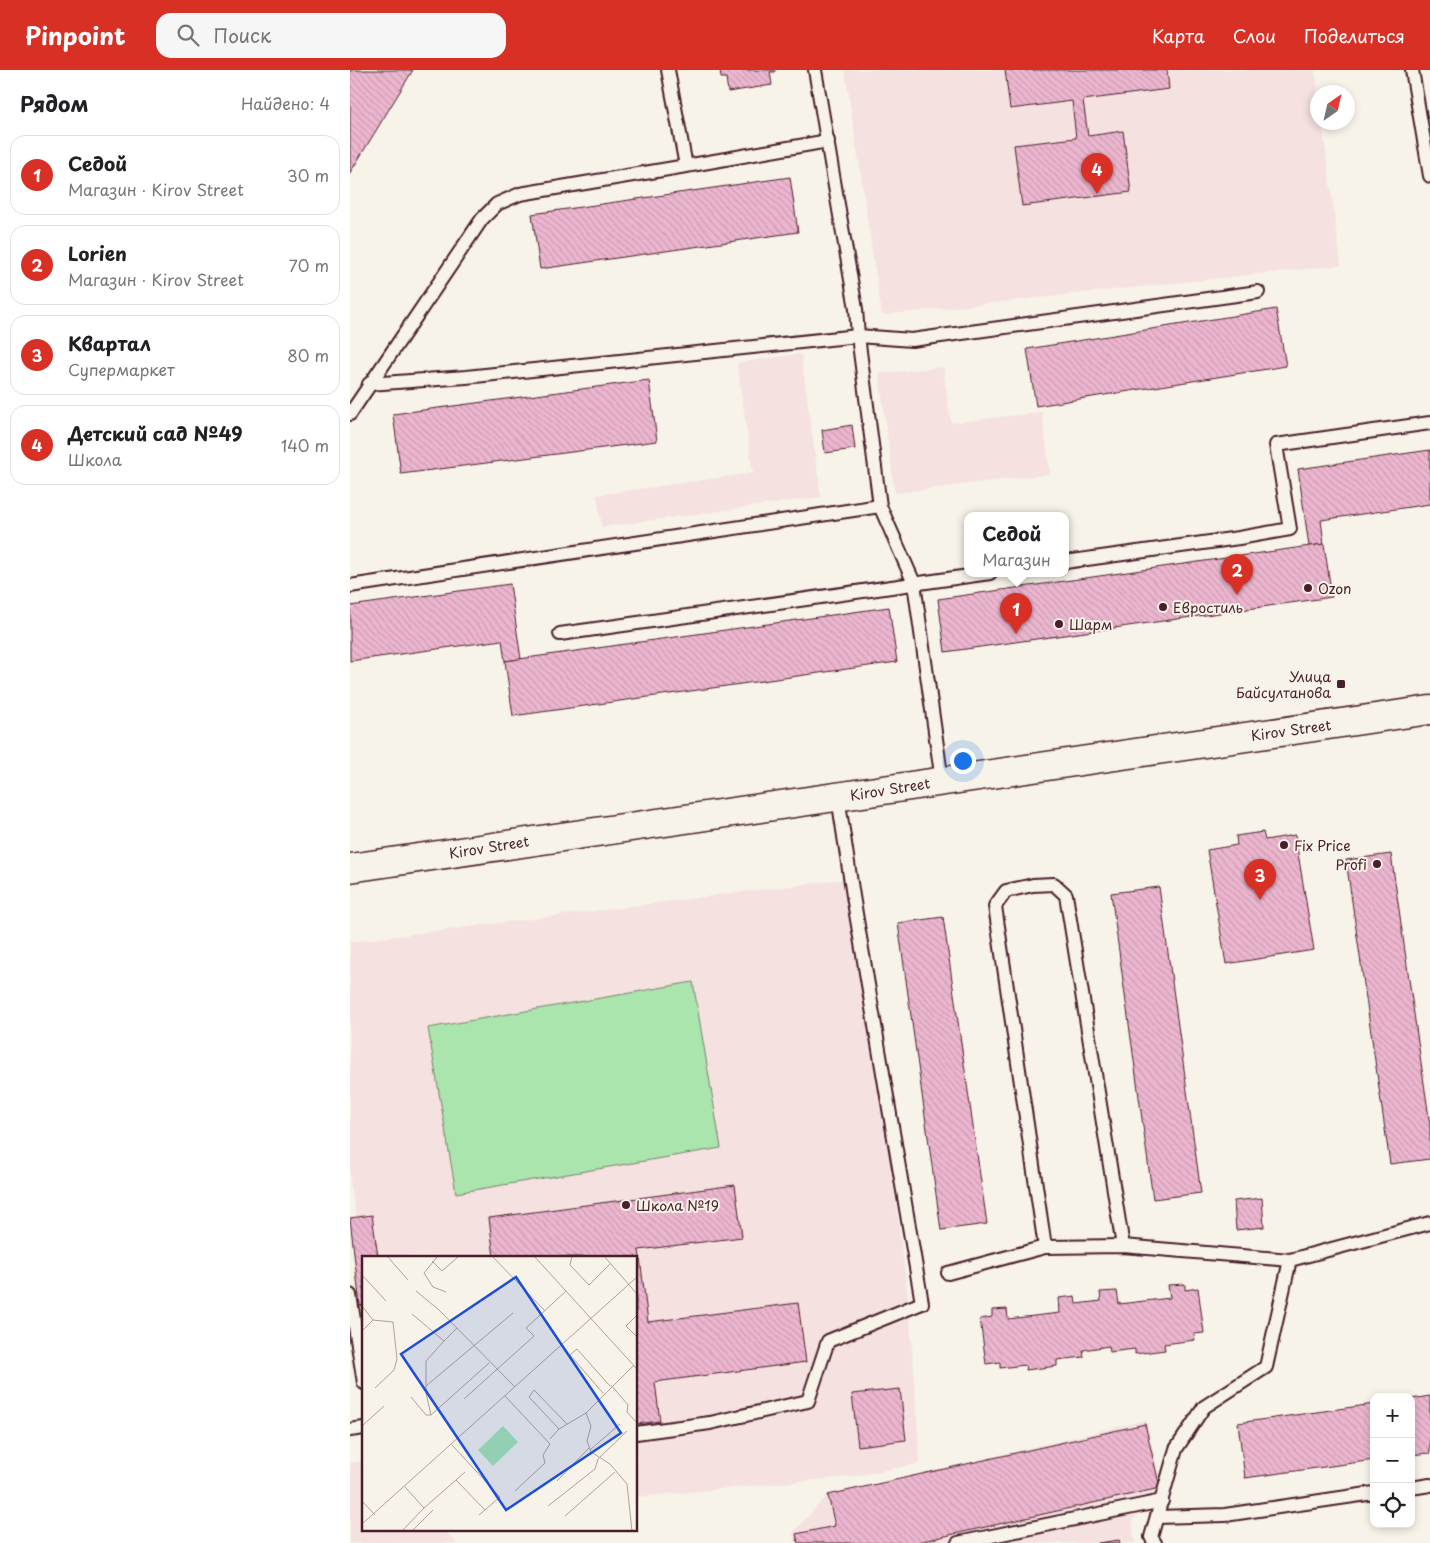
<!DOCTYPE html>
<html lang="ru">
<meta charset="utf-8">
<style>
body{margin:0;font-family:"Playpen Sans",sans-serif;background:#f6f6f6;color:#202124}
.controls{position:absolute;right:15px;bottom:15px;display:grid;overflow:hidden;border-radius:10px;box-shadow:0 2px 8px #0003}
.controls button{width:45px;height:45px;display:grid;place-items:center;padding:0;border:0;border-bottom:1px solid #e0e0e0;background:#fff;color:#202124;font:25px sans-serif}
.compass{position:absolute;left:960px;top:15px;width:45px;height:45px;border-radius:50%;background:#fff;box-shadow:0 2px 8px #0003;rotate:34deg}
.you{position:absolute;left:612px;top:690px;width:18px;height:18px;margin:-12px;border:4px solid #fff;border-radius:50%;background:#1a73e8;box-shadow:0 0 0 8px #1a73e833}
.badge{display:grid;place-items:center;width:32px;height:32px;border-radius:50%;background:#d93025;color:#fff;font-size:16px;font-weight:700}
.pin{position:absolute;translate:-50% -41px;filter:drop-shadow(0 1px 2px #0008)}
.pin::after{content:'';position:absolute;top:26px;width:18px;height:15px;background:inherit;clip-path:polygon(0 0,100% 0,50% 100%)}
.popup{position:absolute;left:614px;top:442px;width:105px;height:65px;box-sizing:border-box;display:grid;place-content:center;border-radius:10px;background:#fff;filter:drop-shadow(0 1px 4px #0005);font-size:16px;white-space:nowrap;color:#757577}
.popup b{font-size:19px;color:#202124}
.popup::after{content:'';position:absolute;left:50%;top:100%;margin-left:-10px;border:10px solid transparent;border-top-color:#fff}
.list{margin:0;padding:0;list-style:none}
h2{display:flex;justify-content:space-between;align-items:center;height:65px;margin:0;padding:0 20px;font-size:21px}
h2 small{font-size:16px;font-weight:400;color:#757577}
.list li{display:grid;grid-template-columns:32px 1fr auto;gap:15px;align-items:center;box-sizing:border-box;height:80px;margin:0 10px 10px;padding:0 10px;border:1px solid #e0e0e0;border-radius:15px}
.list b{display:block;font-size:19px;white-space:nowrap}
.list p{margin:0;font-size:16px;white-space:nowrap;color:#757577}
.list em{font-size:16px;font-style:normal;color:#757577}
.icon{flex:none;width:28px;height:28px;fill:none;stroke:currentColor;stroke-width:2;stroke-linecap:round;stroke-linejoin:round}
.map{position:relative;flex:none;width:1080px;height:1473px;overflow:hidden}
header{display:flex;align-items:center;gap:30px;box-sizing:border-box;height:70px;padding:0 25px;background:#d93025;color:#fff}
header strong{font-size:24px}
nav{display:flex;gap:28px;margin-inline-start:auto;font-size:18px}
.search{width:350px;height:45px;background:#f6f6f6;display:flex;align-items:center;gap:12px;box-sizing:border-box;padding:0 18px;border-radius:15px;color:#757577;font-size:19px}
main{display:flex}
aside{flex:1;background:#fff}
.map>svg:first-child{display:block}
</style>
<header>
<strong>Pinpoint</strong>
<div class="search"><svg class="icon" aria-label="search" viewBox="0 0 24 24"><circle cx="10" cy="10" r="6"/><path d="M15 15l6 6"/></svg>Поиск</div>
<nav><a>Карта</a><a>Слои</a><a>Поделиться</a></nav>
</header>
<main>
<aside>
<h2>Рядом<small>Найдено: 4</small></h2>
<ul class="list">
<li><span class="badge">1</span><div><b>Седой</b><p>Магазин · Kirov Street</p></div><em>30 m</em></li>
<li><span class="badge">2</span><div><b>Lorien</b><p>Магазин · Kirov Street</p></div><em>70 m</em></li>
<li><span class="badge">3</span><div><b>Квартал</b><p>Супермаркет</p></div><em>80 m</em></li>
<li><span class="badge">4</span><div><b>Детский сад №49</b><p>Школа</p></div><em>140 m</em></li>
</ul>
</aside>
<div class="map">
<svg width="1080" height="1473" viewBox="0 0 1080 1473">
<defs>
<pattern id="building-back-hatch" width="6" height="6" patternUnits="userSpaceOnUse" patternTransform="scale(1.25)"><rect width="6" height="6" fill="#ecb6cf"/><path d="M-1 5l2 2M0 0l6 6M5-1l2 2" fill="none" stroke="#cc9cb2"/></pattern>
</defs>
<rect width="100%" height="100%" fill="#f7f3e8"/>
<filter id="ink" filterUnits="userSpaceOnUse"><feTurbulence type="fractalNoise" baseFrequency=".02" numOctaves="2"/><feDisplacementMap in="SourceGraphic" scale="10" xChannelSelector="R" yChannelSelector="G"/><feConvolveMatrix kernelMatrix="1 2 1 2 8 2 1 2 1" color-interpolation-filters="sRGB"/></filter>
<g filter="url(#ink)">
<g fill="#f4e1e0">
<path d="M495,0h470l3,22v30l4,1 19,142 -459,50z"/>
<path d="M451,284l20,143 -219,30 -5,-32 156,-22 -16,-110z"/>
<path d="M593,297l8,56 91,-11 8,62 -155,19 -16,-119z"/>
<path d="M504,808l55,427 11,158 -64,13 -220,21v-240h-272v4l-14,-80v-239z"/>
<path d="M796,1350l17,71 -31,29 3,23h-340l-2,-10 33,-36z"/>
<path d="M14,1391v68h79l14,14h-107v-80z"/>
</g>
<path fill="#a9e5ac" stroke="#7a826c" d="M343,912l28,166 -265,45 -28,-165z"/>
<g fill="url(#building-back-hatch)" stroke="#4a1f2b">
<path d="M0,0h63l-63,103z"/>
<path d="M370,0h55v2h-5l2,13 -44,7 -2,-14h-5z"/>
<path d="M655,0h162l2,19 -86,11 5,36 35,-5 8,61 -109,14 -8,-61 62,-7 -4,-37 -62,8z"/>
<path d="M440,107l8,55 -258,37 -8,-55z"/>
<path d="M926,239l10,57 -250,40 -9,-57z"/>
<path d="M299,310l8,61 -256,33 -8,-60z"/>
<path d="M502,355l3,24 -30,4 -3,-23z"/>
<path d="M1080,380v54l-109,16 3,24 -15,2 -11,-77z"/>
<path d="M974,474l8,53 -387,55 -7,-53z"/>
<path d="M160,514l11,75 -16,2 -3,-21 -152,21v-55z"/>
<path d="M539,537l8,55 -384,54 -8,-55z"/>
<path d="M913,762l2,8 30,-5 19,115 -88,14 -19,-114 30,-5 -1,-9z"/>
<path d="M1041,784l39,271v34l-40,5 -44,-304z"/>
<path d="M809,817l42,306 -48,6 -42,-306z"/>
<path d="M593,847l44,307 -46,6 -43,-307z"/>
<path d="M385,1115l7,52 -103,13 9,72 150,-19 8,59 -151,20 5,39 -24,3v-167h-142l-5,-39z"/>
<path d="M912,1128l2,29 -28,3 -2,-29z"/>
<path d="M22,1145l6,42h-14v48l-4,1 -10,-88z"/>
<path d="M835,1214v6l13,-2 6,45 -10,1 1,6 -31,4 1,6 -30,4v-5l-25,3 -1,-6 -26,4 1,7 -27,3v6l-31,4 -1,-5 -25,3v-6l-14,2 -6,-45 12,-2v-7l15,-1 1,10 52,-6 -1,-15 16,-2 1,8 25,-3 -1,-9 17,-1 2,13 51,-6 -2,-13z"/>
<path d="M550,1319l6,51 -48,6 -6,-52z"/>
<path d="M1080,1326v57l-19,2v-56z"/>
<path d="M1024,1334v56l-129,18 -7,-55z"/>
<path d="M795,1354l15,64 -246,55h-116l-2,-9 39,-8 -7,-31z"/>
<path d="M769,1470l1,3h-22z"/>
</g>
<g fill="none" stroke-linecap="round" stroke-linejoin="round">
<defs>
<g id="lane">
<path d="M318,0l18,96 142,-25"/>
<path d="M465,0l41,239 2,27 22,170 34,77 28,198"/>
<path d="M1062,0l18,106"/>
<path d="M19,314l97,-7 392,-41 54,4 346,-48"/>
<path d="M0,344l132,-195 15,-15 23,-10 166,-28"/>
<path d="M715,492l174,-24 51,-9 -14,-84 154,-22"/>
<path d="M0,516l530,-80"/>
<path d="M210,564l430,-61"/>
<path d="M695,1177l-50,-341 11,-15 27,-6 21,-1 12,11 57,351"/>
<path d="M598,1203l97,-26 78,-1 167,14"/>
<path d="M0,1225l14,88"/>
<path d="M0,1360l14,-2"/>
<path d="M286,1363l74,-10 98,-22 20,-60 94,-38 -69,-407 -15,-99"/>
<path d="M1061,1418l19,-3"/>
<path d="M807,1447l68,-2 149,-22"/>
<path d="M608,1473l204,-42"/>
<path d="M805,1473l-4,-6 25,-88 28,-42 62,-40 24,-107 140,-37"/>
</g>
<path id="secondary" d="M0,798l1080,-158"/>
</defs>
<use href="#lane" stroke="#4a1f2b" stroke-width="16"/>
<use href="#secondary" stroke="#4a1f2b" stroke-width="31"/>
<use href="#lane" stroke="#f7f3e8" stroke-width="12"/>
<use href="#secondary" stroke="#f7f3e8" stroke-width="28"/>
</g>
</g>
<g fill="#4a1f2b" stroke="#f7f3e8" stroke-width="2">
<circle cx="958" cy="518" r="5"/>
<circle cx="813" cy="537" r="5"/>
<circle cx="709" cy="554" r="5"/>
<rect x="986" y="609" width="10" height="10" rx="2.5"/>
<circle cx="934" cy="775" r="5"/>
<circle cx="1027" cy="794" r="5"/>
<circle cx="276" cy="1135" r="5"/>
</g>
<g text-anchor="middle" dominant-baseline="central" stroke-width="4" stroke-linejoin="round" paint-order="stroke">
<g font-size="14" fill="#4a1f2b" stroke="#f7f3e8" text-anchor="start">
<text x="968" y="518">Ozon</text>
<text x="823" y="537">Евростиль</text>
<text x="719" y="554">Шарм</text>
<text x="981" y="606" text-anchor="end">Улица<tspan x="981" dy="16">Байсултанова</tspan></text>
<text x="944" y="775">Fix Price</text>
<text x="1017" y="794" text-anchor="end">Profi</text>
<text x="286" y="1135">Школа №19</text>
</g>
<g font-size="14" fill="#4a1f2b" stroke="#f7f3e8">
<text transform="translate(941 660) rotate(-8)">Kirov Street</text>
<text transform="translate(540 719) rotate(-9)">Kirov Street</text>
<text transform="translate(139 777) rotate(-9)">Kirov Street</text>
</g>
</g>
<g transform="translate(12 1186)">
<rect width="275" height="275" fill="#f7f3e8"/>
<path d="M141,170l15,16 -25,24 -15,-16z" fill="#a9e5ac"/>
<path fill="none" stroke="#b29e9c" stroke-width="1" d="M25,0l21,24M76,0l-14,17 9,14 13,5M130,0l53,55M172,0l103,113M210,0l-2,9 19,20 21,-21M242,0l33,38M70,5l10,10 17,-15M0,19l24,26M54,35l23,19 76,77M0,50l11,14 -11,11M50,58l32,27 13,-13M275,59l-11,11 11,11M11,64l20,2 4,37 -3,11 -19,18M82,85l-18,20v32l5,22 58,-52M249,129l17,20 -1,7 10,11M64,130l87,-73M241,137l-33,-38 7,-6 33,37M143,140l45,48 -7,11 2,8 -30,28M49,141l15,18h5M102,143l70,-63 -8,-8 40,-37M0,170l22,-20M197,173l-30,-32 5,-7 33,34M188,183l9,-10 27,-16M90,189l48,52 -21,18M228,194l30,-26M94,224l29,30M195,225l32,-33M0,245l13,14M186,250l47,-37 3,-10 29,-28M62,252l41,-36M203,260l50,-44M0,268l275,-247M40,275l22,-23 -19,-21M50,275l21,-21M270,275l-5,-47 -17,-20 -19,-12 -4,-11 4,-15 -5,-13 48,-48"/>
<path fill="#1d4ed8" fill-opacity="0.15" stroke="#1d4ed8" stroke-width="2.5" d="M154,21l105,156 -115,77 -105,-156z"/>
<rect width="275" height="275" fill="none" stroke="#4a1f2b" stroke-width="2.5"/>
</g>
</svg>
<div class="controls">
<button>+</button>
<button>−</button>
<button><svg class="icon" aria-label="locate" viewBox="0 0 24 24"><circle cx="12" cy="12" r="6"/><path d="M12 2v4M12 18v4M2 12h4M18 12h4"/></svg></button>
</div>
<svg class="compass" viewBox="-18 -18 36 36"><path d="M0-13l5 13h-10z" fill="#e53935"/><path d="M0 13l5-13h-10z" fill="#757577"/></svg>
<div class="you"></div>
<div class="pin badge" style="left:666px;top:564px">1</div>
<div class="popup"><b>Седой</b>Магазин</div>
<div class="pin badge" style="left:887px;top:525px">2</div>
<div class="pin badge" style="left:910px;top:830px">3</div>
<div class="pin badge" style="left:747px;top:124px">4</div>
</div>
</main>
